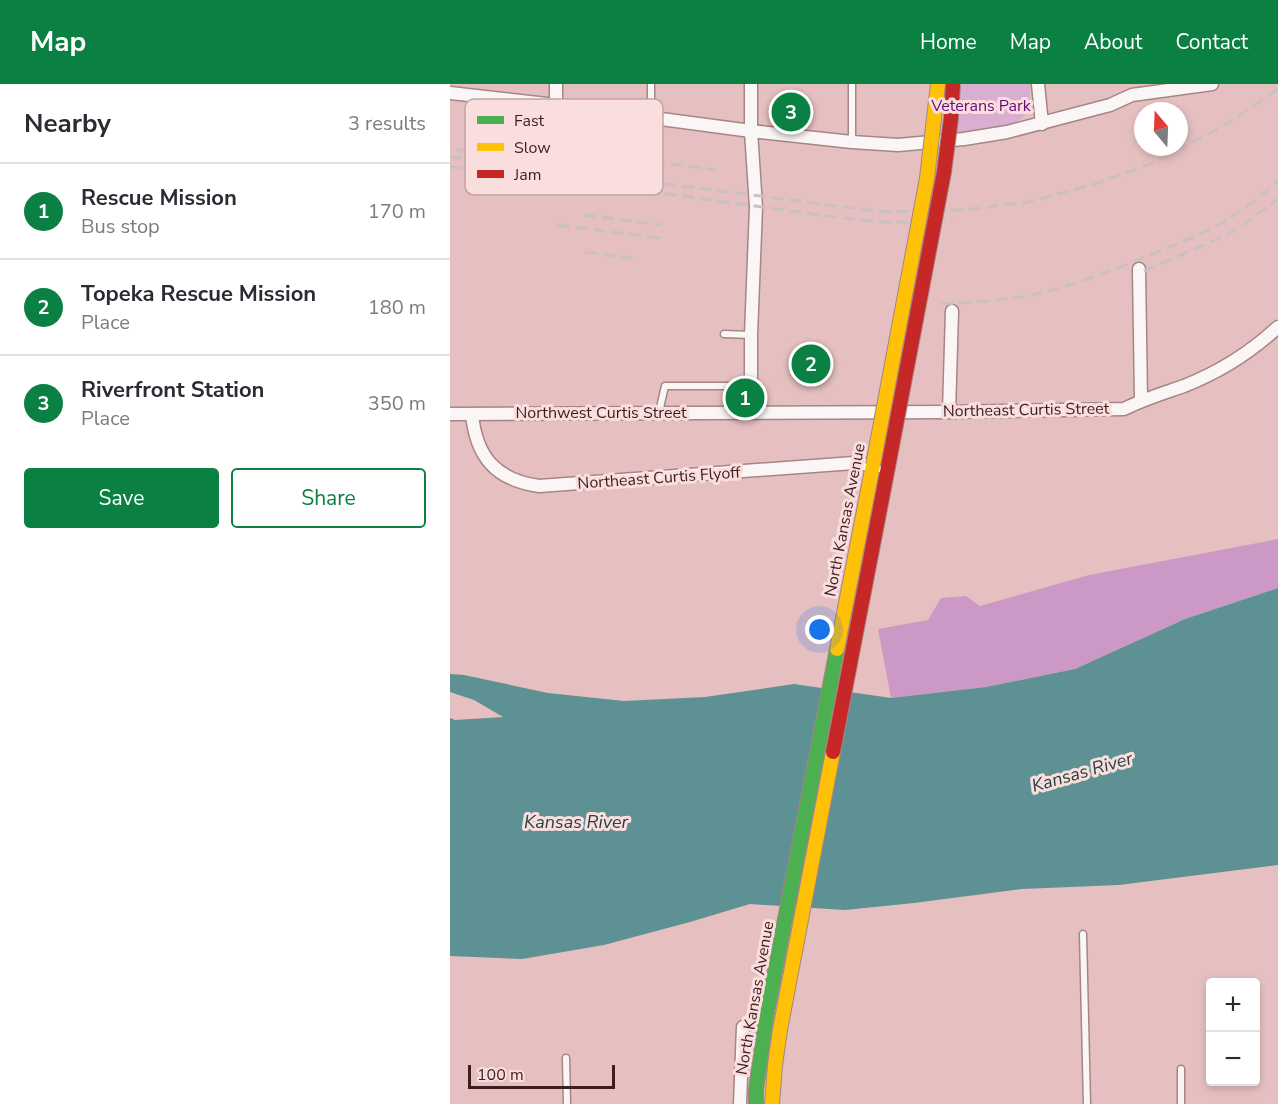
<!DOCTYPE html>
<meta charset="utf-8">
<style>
body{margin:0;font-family:"Nunito Sans",sans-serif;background:#f2f2f3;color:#2b2b33}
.controls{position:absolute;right:18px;bottom:18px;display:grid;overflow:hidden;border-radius:6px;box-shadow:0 3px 9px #0003}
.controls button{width:54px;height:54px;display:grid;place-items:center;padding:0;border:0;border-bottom:2px solid #e1e1e2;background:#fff;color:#2b2b33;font:30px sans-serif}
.compass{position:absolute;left:684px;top:18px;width:54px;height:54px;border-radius:50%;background:#fff;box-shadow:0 3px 9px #0003;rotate:341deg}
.scale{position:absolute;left:18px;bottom:15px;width:147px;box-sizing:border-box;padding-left:6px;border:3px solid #3e1d1e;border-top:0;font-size:16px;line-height:21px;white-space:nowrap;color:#3e1d1e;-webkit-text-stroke:4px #fadede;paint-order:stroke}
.you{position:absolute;left:370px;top:546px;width:21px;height:21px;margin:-15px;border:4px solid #fff;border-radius:50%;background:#1a73e8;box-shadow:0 0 0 9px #1a73e833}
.badge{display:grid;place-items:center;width:39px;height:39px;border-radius:50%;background:#0b8043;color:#fff;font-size:20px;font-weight:700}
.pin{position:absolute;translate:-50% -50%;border:3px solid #fff;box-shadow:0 2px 6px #0006}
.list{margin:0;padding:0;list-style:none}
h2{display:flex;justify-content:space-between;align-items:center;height:78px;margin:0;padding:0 24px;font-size:26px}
h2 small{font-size:20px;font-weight:400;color:#7c7c81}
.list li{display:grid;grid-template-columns:39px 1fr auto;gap:18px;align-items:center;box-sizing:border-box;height:96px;padding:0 24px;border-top:2px solid #e1e1e2}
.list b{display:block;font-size:22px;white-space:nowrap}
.list p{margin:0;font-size:20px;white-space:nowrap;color:#7c7c81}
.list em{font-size:20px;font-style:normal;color:#7c7c81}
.actions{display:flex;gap:12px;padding:18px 24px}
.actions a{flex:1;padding:14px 0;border:2px solid #0b8043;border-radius:6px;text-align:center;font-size:21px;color:#0b8043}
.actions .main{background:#0b8043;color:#fff}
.map{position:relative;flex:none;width:828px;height:1020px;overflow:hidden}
header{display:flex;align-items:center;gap:36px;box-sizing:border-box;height:84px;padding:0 30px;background:#0b8043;color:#fff}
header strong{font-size:28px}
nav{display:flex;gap:33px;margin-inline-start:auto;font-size:21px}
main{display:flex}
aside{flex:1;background:#fff}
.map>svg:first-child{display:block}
</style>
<header>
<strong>Map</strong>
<nav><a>Home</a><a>Map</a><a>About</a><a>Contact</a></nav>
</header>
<main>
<aside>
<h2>Nearby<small>3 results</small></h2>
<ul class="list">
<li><span class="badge">1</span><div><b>Rescue Mission</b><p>Bus stop</p></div><em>170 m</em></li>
<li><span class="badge">2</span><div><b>Topeka Rescue Mission</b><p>Place</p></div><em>180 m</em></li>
<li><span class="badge">3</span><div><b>Riverfront Station</b><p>Place</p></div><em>350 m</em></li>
</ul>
<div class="actions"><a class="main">Save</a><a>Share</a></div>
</aside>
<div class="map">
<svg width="828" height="1020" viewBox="0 0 828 1020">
<rect width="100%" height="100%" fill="#e6c0c0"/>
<path fill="#d9aed0" d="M507,0h73c0,10 1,24 -6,32 -8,11 -54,15 -69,17z"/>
<path fill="#cc98c5" d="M828,455v49l-93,31 -110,50 -89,18 -95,11 -13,-69 50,-9 13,-22 25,-2 14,10 109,-31z"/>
<path fill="#5e9193" d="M828,504v277l-159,20 -97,4 -108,14 -69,7 -95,-6 -60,18 -86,23 -82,14 -72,-3v-238l5,2 48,-3 -29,-17 -24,-8v-18l14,1 84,18 76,8 81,-4 89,-13 97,14 95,-11 89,-18 110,-50z"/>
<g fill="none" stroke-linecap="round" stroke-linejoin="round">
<defs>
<g id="lane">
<path d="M201,0v34"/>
<path d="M402,0v58"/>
<path d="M274,250l27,1"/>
<path d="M209,328l6,-26h86"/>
<path d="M633,850l4,170"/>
<path d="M116,974l1,46"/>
<path d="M731,985v35"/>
</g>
<g id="street">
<path d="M106,0v21"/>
<path d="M301,0v47l5,76 -5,128v77"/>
<path d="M588,0l4,40"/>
<path d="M0,9l106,12 195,26 101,11 46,3 66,-6 43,-7 103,-27 22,-10 80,-11"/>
<path d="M689,185l2,131"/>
<path d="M499,328l3,-101"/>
<path d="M0,330l499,-2 175,-3c20,-10 40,-16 60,-23 36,-14 66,-33 94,-59"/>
<path d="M22,330c4,43 24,66 67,72l315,-23 26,3"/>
<path d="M290,1020l3,-77"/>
</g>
<path id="fast" d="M306,1020v-14l10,-72 71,-369"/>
<g id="slow">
<path d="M387,565l36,-184"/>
<path d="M322,1020l3,-39 5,-35 53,-278"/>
</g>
<path id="jam" d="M383,668l55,-285"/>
</defs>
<use href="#lane" stroke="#a58586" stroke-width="9"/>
<use href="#street" stroke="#a58586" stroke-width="15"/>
<use href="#fast" stroke="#a58586" stroke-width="16"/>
<use href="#slow" stroke="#a58586" stroke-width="16"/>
<use href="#jam" stroke="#a58586" stroke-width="16"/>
<use href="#lane" stroke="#fbf6f6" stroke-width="6"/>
<use href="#street" stroke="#fbf6f6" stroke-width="12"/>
<use href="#fast" stroke="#4caf50" stroke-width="14"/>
<use href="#slow" stroke="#ffc107" stroke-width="14"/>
<use href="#jam" stroke="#c62828" stroke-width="14"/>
<g stroke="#cbc0c0" stroke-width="3" stroke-dasharray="12 6" stroke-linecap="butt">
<path d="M6,66l14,1 28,-2 23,1 30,-3 164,23"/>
<path d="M0,73l437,55 76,-2 65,-8 67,-18 55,-20 72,-37 56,-38"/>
<path d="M0,83l196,24 204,28 34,3h20l49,-4"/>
<path d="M134,131l78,10"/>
<path d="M108,141l103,13"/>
<path d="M135,168l54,7"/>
<path d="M694,187l81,-35 25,-16 28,-21"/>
<path d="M491,220c33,-2 67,-3 100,-11 31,-7 61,-19 91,-31 54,-21 104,-39 146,-82"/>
</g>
<defs>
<path id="slow-bridge" d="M423,381l54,-287 11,-94"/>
<path id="jam-bridge" d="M438,383l56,-295 7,-54 2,-34"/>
</defs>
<use href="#slow-bridge" stroke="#a58586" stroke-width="16" stroke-linecap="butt"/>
<use href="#jam-bridge" stroke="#a58586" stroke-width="16" stroke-linecap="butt"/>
<use href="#slow-bridge" stroke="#ffc107" stroke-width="14"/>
<use href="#jam-bridge" stroke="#c62828" stroke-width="14"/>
</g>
<g text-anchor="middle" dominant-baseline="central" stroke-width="6" stroke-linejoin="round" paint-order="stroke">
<g font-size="16" fill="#610e75" stroke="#fadede">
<text x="531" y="22">Veterans Park</text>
</g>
<g font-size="16" fill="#3e1d1e" stroke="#fadede">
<text transform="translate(576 326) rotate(-1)">Northeast Curtis Street</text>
<text x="151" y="329">Northwest Curtis Street</text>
<text transform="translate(209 394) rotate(-4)">Northeast Curtis Flyoff</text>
<text transform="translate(395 436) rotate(-79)">North Kansas Avenue</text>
<text transform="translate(305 914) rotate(-80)">North Kansas Avenue</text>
</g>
<g font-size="18" font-style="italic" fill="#264142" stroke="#fadede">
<text transform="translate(632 688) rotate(-16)">Kansas River</text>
<text x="126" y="738">Kansas River</text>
</g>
</g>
<rect x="15" y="15" width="198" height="96" rx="9" fill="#fadede" stroke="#c2a4a4" stroke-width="1.5"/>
<rect x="27" y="32" width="27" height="8" fill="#4caf50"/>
<rect x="27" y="59" width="27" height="8" fill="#ffc107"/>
<rect x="27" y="86" width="27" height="8" fill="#c62828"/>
<g font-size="16" fill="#3e1d1e">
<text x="64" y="42">Fast</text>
<text x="64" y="69">Slow</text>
<text x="64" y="96">Jam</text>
</g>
</svg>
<div class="controls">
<button>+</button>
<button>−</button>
</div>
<svg class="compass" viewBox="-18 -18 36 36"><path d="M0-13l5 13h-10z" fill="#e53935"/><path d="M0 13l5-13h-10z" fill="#7c7c81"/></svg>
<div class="scale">100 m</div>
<div class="you"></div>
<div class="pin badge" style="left:295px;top:314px">1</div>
<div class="pin badge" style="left:361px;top:280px">2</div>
<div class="pin badge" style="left:341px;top:28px">3</div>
</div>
</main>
